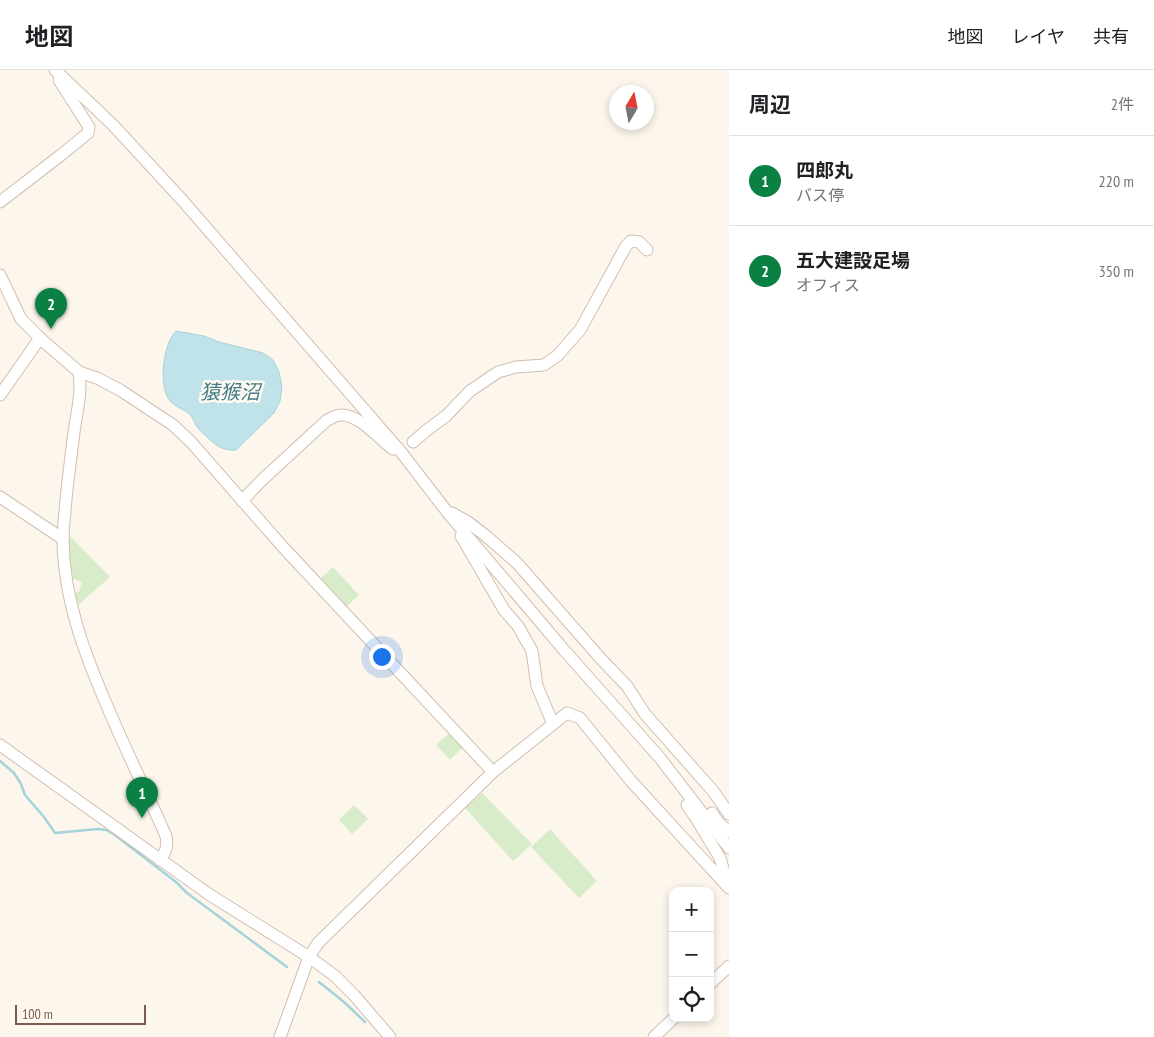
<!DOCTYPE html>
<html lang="ja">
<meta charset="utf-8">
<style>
body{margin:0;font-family:"PT Sans Narrow","Noto Sans JP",sans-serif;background:#f2f2f2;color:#202124}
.controls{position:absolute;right:15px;bottom:15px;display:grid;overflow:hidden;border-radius:10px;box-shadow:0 2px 8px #0003}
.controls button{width:45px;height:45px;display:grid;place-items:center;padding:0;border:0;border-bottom:1px solid #e0e0e0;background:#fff;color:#202124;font:25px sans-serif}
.compass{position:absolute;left:609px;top:15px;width:45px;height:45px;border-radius:50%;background:#fff;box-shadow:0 2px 8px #0003;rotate:10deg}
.scale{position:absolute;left:15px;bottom:12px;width:131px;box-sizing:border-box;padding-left:5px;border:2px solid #7a5c4d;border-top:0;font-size:14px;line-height:18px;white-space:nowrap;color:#7a5c4d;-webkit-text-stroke:4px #fffaf3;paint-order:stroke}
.you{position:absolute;left:381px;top:586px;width:18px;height:18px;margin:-12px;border:4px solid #fff;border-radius:50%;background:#1a73e8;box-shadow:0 0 0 8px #1a73e833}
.badge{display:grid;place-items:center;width:32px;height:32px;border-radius:50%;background:#0b8043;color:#fff;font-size:16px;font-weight:700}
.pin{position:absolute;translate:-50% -41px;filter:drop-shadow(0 1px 2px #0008)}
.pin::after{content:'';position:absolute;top:26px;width:18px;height:15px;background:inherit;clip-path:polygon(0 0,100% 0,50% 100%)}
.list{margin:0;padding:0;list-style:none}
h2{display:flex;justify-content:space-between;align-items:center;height:65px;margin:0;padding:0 20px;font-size:21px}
h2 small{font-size:16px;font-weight:400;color:#757577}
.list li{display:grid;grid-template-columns:32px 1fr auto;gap:15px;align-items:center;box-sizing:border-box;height:90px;padding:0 20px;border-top:1px solid #e0e0e0}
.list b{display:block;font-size:19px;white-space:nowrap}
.list p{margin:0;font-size:16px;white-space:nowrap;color:#757577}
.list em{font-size:16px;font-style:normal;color:#757577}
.icon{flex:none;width:28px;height:28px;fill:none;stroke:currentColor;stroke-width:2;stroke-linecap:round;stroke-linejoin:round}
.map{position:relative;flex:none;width:729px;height:967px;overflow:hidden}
header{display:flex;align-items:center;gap:30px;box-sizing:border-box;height:70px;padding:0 25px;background:#fff;border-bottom:1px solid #e0e0e0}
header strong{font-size:24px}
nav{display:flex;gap:28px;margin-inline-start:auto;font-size:18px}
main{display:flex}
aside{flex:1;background:#fff}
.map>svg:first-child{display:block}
</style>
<header>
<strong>地図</strong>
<nav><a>地図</a><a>レイヤ</a><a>共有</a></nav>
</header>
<main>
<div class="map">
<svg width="729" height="967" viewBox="0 0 729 967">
<rect width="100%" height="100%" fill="#fdf6ec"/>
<g fill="#d8ecc9">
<path d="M68,464l42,43 -32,28 -3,-12 4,-1 3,-10 -9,-3 -5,-32z"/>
<path d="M333,497l26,28 -13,12 -26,-28z"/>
<path d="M451,662l13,14 -14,14 -14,-15z"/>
<path d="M482,723l50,51 -19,17 -48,-53z"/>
<path d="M354,735l14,14 -16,15 -13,-14z"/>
<path d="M550,759l47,52 -18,17 -48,-51z"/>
</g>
<path fill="#bfe3e8" stroke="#a5d3da" d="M176,261l28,5 15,6 44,11 10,7 6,12 3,15 -2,14 -6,12 -38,37c-14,1 -21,-5 -30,-14 -3,-3 -6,-5 -9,-9 -2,-3 -3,-7 -5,-10 -6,-8 -16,-9 -22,-16 -12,-15 -7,-57 6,-70z"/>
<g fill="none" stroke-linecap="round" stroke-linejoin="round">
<g stroke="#a5d3da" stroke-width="2.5">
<path d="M0,691l14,12 7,11 4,11 19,22 11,16 43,-4 8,1 9,5 61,47 11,11 100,74"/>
<path d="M319,912l25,20 21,20"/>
</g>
<defs>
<g id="minor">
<path d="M55,0l58,55 70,76 218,251 47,61 116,137 96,108 69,90"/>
<path d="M0,132l61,-47 27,-22 1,-6 -30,-47"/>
<path d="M0,205l21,44 21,21 37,32c3,20 -2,40 -5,60 -3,26 -7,52 -9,79 -1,10 -2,20 -2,30 1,59 22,114 45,167 18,43 39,85 58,128 2,10 0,16 -6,24"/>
<path d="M79,302l18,6 23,12 53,35 18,17 91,104 211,226"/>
<path d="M0,325l40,-57"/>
<path d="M413,372l14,-12 19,-14 24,-25 28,-19 18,-5 28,-2 13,-9 23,-26 46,-84 5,-5 8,1 8,8"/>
<path d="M0,427l63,42"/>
<path d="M242,431l19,-20 65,-60c5,-3 9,-6 15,-6 18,-1 38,24 52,34"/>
<path d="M452,443l16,9 18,14 31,27 84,96 26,27 18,28 68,77 16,23"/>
<path d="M461,466l43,74 14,16 14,25 5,35 16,38"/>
<path d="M0,675l210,150 99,62 26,19 19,19 36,42"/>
<path d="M687,735l7,10 26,43 8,28"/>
<path d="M712,743l6,9 11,10"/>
<path d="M710,914l19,-18"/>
<path d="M280,967l29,-80 9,-14 175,-171 74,-59 13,5 51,63 98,107"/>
<path d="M654,967l20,-19"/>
</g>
</defs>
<use href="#minor" stroke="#d1beb0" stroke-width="13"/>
<use href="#minor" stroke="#fff" stroke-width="11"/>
</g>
<g text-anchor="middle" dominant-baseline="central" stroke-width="5" stroke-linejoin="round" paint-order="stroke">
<g font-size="20" font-style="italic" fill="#437c86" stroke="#fffaf3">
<text x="230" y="322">猿猴沼</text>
</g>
</g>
</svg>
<div class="controls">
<button>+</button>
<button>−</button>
<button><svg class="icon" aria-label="locate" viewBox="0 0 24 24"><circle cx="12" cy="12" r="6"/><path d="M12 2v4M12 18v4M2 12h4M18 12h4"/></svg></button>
</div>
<svg class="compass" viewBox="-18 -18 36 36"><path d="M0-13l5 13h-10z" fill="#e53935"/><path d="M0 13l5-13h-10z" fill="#757577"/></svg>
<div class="scale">100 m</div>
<div class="you"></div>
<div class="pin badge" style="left:142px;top:748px">1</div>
<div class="pin badge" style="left:51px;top:259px">2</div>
</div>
<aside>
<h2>周辺<small>2件</small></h2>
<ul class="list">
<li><span class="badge">1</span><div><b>四郎丸</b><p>バス停</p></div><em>220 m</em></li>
<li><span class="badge">2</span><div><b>五大建設足場</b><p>オフィス</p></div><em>350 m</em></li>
</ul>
</aside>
</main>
